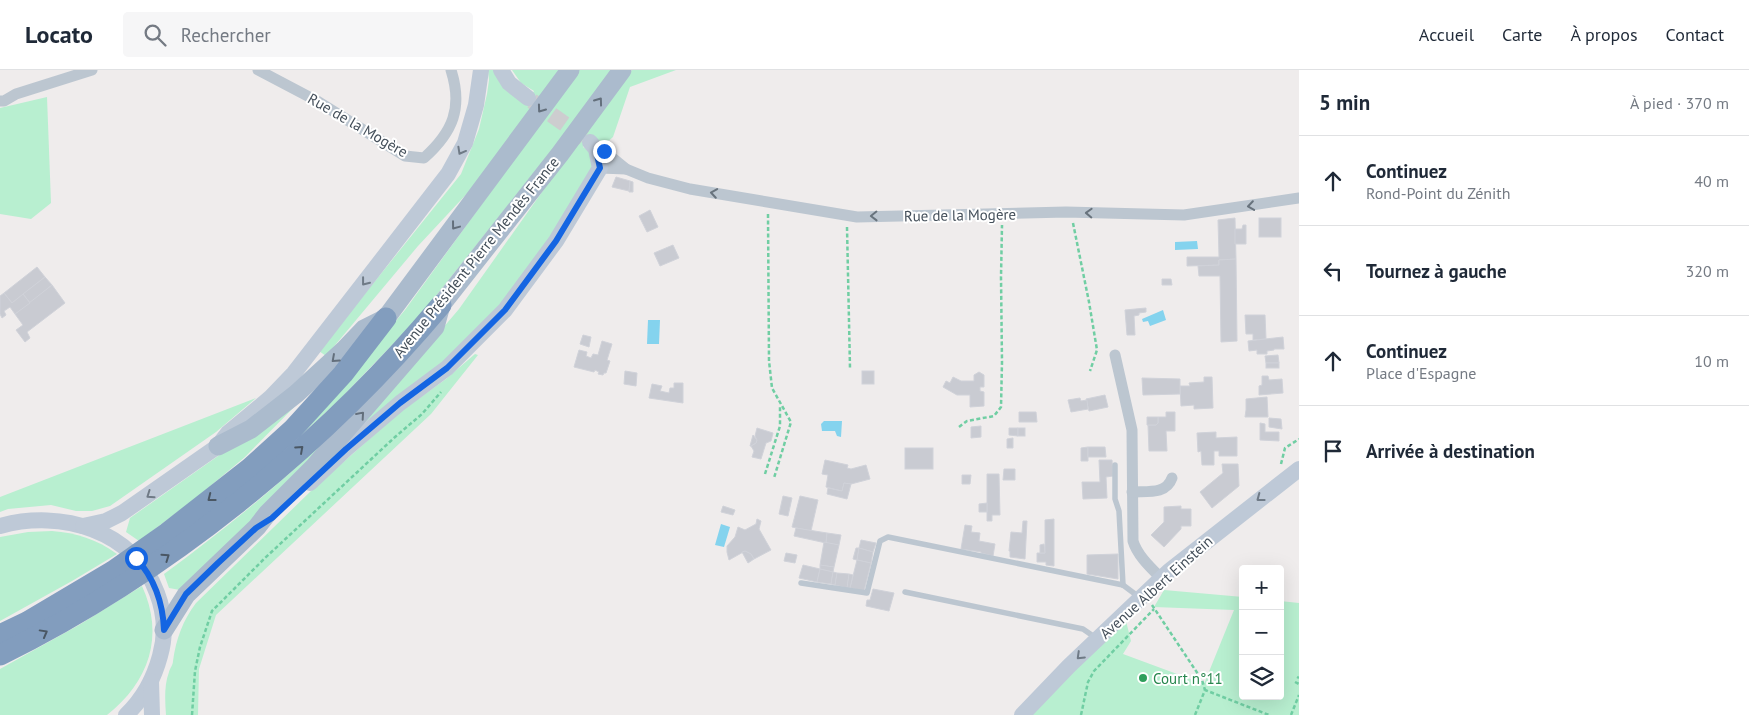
<!DOCTYPE html>
<html lang="fr">
<meta charset="utf-8">
<style>
body{margin:0;font-family:"PT Sans",sans-serif;background:#f6f6f7;color:#1f2937}
.controls{position:absolute;right:15px;bottom:15px;display:grid;overflow:hidden;border-radius:5px;box-shadow:0 5px 20px #0002}
.controls button{width:45px;height:45px;display:grid;place-items:center;padding:0;border:0;border-bottom:1px solid #e0e1e3;background:#fff;color:#1f2937;font:25px sans-serif}
.stop{position:absolute;width:15px;height:15px;margin:-11px;border:4px solid #1465e2;border-radius:50%;background:#fff}
.stop.end{background:#1465e2;border-color:#fff;box-shadow:0 1px 5px #0008}
.list{margin:0;padding:0;list-style:none}
h2{display:flex;justify-content:space-between;align-items:center;height:65px;margin:0;padding:0 20px;font-size:21px}
h2 small{font-size:16px;font-weight:400;color:#747a83}
.list li{display:grid;grid-template-columns:32px 1fr auto;gap:15px;align-items:center;box-sizing:border-box;height:90px;padding:0 20px;border-top:1px solid #e0e1e3}
.list b{display:block;font-size:19px;white-space:nowrap}
.list p{margin:0;font-size:16px;white-space:nowrap;color:#747a83}
.list em{font-size:16px;font-style:normal;color:#747a83}
.icon{flex:none;width:28px;height:28px;fill:none;stroke:currentColor;stroke-width:2;stroke-linecap:round;stroke-linejoin:round}
.map{position:relative;flex:none;width:1299px;height:645px;overflow:hidden}
header{display:flex;align-items:center;gap:30px;box-sizing:border-box;height:70px;padding:0 25px;background:#fff;border-bottom:1px solid #e0e1e3}
header strong{font-size:24px}
nav{display:flex;gap:28px;margin-inline-start:auto;font-size:18px}
.search{width:350px;height:45px;background:#f6f6f7;display:flex;align-items:center;gap:12px;box-sizing:border-box;padding:0 18px;border-radius:5px;color:#747a83;font-size:19px}
main{display:flex}
aside{flex:1;background:#fff}
.map>svg:first-child{display:block}
</style>
<header>
<strong>Locato</strong>
<div class="search"><svg class="icon" aria-label="search" viewBox="0 0 24 24"><circle cx="10" cy="10" r="6"/><path d="M15 15l6 6"/></svg>Rechercher</div>
<nav><a>Accueil</a><a>Carte</a><a>À propos</a><a>Contact</a></nav>
</header>
<main>
<div class="map">
<svg width="1299" height="645" viewBox="0 0 1299 645">
<rect width="100%" height="100%" fill="#efecec"/>
<g fill="#b8efd0">
<path d="M488,0h8l30,32 8,-11 -13,-8 -9,-13h47l-85,116 -56,60 -92,110 -7,-5 142,-177 18,-45 8,-35 2,-14z"/>
<path d="M579,0h34l-50,66 -143,180 -80,83 -43,40 108,-129z"/>
<path d="M632,0h44l-46,17 -17,50 -8,7 -14,-8 -8,11 6,4 5,18 -47,78 -56,70 -48,46 -86,66 102,-120 127,-179z"/>
<path d="M47,27l4,106 -20,16 -31,-5v-106z"/>
<path d="M475,284l3,1 -47,59 -215,201 -17,54 -1,46h-32c-1,-14 -2,-30 3,-43 1,-4 4,-7 4,-11 3,-22 10,-41 23,-58l117,-114 87,-77 46,-33z"/>
<path d="M304,327l-59,60 -49,41 -57,43 -13,-9 4,-14 156,-110z"/>
<path d="M256,328l-40,34 -106,74 -18,5h-16l-25,-6 -43,4 -8,3v-15z"/>
<path d="M328,368l-28,35 -120,117 -11,-2 -5,-14c57,-42 112,-86 164,-136z"/>
<path d="M52,461c25,2 44,8 65,23l-45,27 -72,40v-84l28,-5z"/>
<path d="M142,516c23,50 7,96 -35,129h-107v-46l79,-44z"/>
<path d="M1164,520l79,7v99h37v-95l19,2v112h-267l42,-44 52,-50 5,20 -8,13 81,30 30,-74 -80,-3z"/>
</g>
<g fill="#84d3ee">
<path d="M1197,171l1,8 -23,1v-8z"/>
<path d="M1163,240l3,10 -16,6 -2,-5 -5,1 -1,-3z"/>
<path d="M648,250h12l-1,24h-12z"/>
<path d="M824,351h18l-1,16 -4,-1 -2,-5h-13l-1,-7z"/>
<path d="M721,454l9,3 -6,20 -9,-2z"/>
</g>
<g fill="#c9cbd2" stroke="#d0d2d9">
<path d="M616,107l14,4 -1,10 -17,-4z"/>
<path d="M630,111l3,1v10h-4z"/>
<path d="M650,140l8,17 -11,5 -8,-16z"/>
<path d="M1235,148l1,41 -17,1v5l-32,1v-9h32l-1,-37z"/>
<rect x="1259" y="148" width="22" height="19"/>
<path d="M1243,155h3v19h-11v-15h7z"/>
<path d="M673,175l6,13 -19,8 -6,-13z"/>
<path d="M1236,189l1,82 -16,1 -1,-66h-21l-1,-10 21,-1v-5z"/>
<path d="M37,197l8,10 -33,26 -8,-10z"/>
<path d="M45,207l7,8 -22,18 -7,-9z"/>
<path d="M1162,209h9l1,6h-10z"/>
<path d="M52,215l13,18 -38,29 3,6 -5,4 -9,-12 7,-5 -8,-11z"/>
<path d="M4,223l8,10 11,-9 7,9 -15,11 -5,-7 -6,4 2,4 -4,3 -2,-4v-18z"/>
<path d="M1146,238v4l-7,1v2l-5,1 1,19h-8l-2,-25z"/>
<path d="M1245,245h20l1,24 -13,1v-6h-7z"/>
<path d="M583,265l8,2 -2,10 -9,-3z"/>
<path d="M1283,267l1,12h-10v1l-7,1v3h-10v-4l-8,1 -1,-10z"/>
<path d="M602,271l10,3 -5,16 3,1 -4,12h-2l-1,2 -5,-1 1,-2 -4,-2 -1,2 -20,-5 5,-17 8,2 -1,4 5,2 2,-4 5,1z"/>
<path d="M1278,285l1,8h-13l-1,-7z"/>
<rect x="1266" y="293" width="13" height="5"/>
<path d="M625,301l12,2 -1,13 -12,-2z"/>
<rect x="862" y="301" width="12" height="13"/>
<path d="M979,302l5,3v12h-4v4l4,1v14l-14,1v-12h-13l-14,-8 3,-6 4,2 3,-6 8,4h13v-6z"/>
<path d="M1262,306h6l1,4 13,-1 1,14 -24,2v-9l3,-1z"/>
<path d="M1204,307h8l1,31 -19,1v-4l-13,1 -1,-20h10l-1,-3 15,-1z"/>
<path d="M1142,308l38,1v15l-37,1z"/>
<path d="M674,313h9v20l-34,-5 3,-14 10,2 -2,5 9,2 1,-5h4z"/>
<path d="M1105,325l3,12 -19,4 -3,-12z"/>
<path d="M1267,327l1,20h-23l1,-7v-11z"/>
<path d="M1080,328l1,3 6,-1 1,9 -17,3 -3,-12z"/>
<path d="M1019,342h17l1,10h-18z"/>
<path d="M1166,342h9v19h-9l1,20h-18l-1,-26h8l2,-2v-6h8z"/>
<path d="M1147,347h11v6l-2,2h-9z"/>
<path d="M1269,348l12,1 1,10 -13,-2z"/>
<path d="M1260,353l5,1v8h14v9l-19,-1z"/>
<path d="M981,356v11l-10,1v-11z"/>
<path d="M757,358l16,5 -2,8 -5,2 -5,16 -9,-2 2,-6 -3,-5 5,-3 1,-3 -2,-4z"/>
<path d="M1009,358h9v8l-9,-1z"/>
<rect x="1018" y="358" width="7" height="8"/>
<path d="M1216,362v6l21,-1v19h-18v-5h-5v14h-12l-1,-14 -3,1 -1,-19z"/>
<path d="M753,365l4,5 -1,3 -5,3h-1z"/>
<path d="M1013,368v10h-6v-9z"/>
<path d="M1088,377v14h-7v-13z"/>
<path d="M1088,377h17l1,10h-18z"/>
<rect x="905" y="378" width="28" height="21"/>
<path d="M825,390l23,5 -1,3 4,1 15,-4 4,14 -19,5 -7,-1 -2,8 -16,-4 2,-12 -6,-1z"/>
<path d="M1099,390h13l1,16 -7,1 1,21 -24,1 -1,-17h18z"/>
<path d="M1222,394h16l1,22 -27,22 -12,-16 23,-19z"/>
<path d="M1004,399h11v11h-12z"/>
<path d="M987,404h12l1,41h-8v6h-5z"/>
<path d="M962,405h9l-1,9h-8z"/>
<path d="M844,413l7,1 -4,15 -20,-5 1,-6 14,3z"/>
<path d="M783,426l9,2 -4,18 -9,-2z"/>
<path d="M800,426l18,4 -7,31 -19,-4z"/>
<path d="M987,433v9h-8v-8z"/>
<path d="M723,436l12,4 -2,5 -12,-3z"/>
<path d="M1181,436v3h10v17h-10v3l-17,18 -13,-12 13,-13v-15z"/>
<path d="M757,449l4,2 -2,8 12,21 -17,9 -3,-5 -6,-3 -16,9 -2,-8v-6l8,-9 3,-10 7,3 11,-6z"/>
<path d="M1054,449v47l-8,-1v-3h-9v-9h8v-33z"/>
<path d="M1023,451h4l-2,38 -15,-2v-6h-1l2,-19 11,1z"/>
<path d="M965,455l7,1 -1,6 9,1 -1,8 16,3 -2,12 -12,-3v-1l-20,-3z"/>
<path d="M796,458l31,5 -1,10 -32,-7z"/>
<path d="M827,463l14,2 -2,10 -13,-2z"/>
<path d="M861,470l15,3 -3,9 -14,-4z"/>
<path d="M824,472l15,3 -5,22 -14,-2z"/>
<path d="M1044,474l1,9h-5v-8z"/>
<path d="M856,478h3l-2,12 -4,-1z"/>
<path d="M859,478l14,4 -2,11 -14,-3z"/>
<path d="M745,481l6,3 3,5 -6,4 -6,-11z"/>
<path d="M786,483l11,2 -2,8 -11,-2z"/>
<path d="M1118,484v25l-31,-5v-19z"/>
<path d="M857,490l14,3 -7,28 -14,-3z"/>
<path d="M803,495l17,4 -3,13 -18,-4z"/>
<path d="M820,495l14,2 -1,5 -13,-3z"/>
<path d="M820,499l13,3 -2,12 -14,-2z"/>
<path d="M833,502l4,1 -2,12 -4,-1z"/>
<path d="M837,503l12,1 -2,14 -12,-3z"/>
<path d="M849,504l4,1 -3,13h-3z"/>
<path d="M873,519l21,4 -5,18 -23,-5 1,-6h3z"/>
</g>
<g fill="none" stroke-linecap="round" stroke-linejoin="round">
<path stroke="#cdcdcf" stroke-width="16" stroke-dasharray="16 8" stroke-linecap="butt" d="M532,31l54,38"/>
<g stroke="#70cea3" stroke-width="2.5" stroke-dasharray="4 2.5" stroke-linecap="butt">
<path d="M768,144l1,147 3,27 19,34 -17,56"/>
<path d="M1073,153l16,79 8,48 -7,21"/>
<path d="M847,157l3,141"/>
<path d="M959,357l8,-6 27,-5 7,-9 1,-45 -1,-85 1,-52"/>
<path d="M1281,394l4,-16 14,-9"/>
<path d="M765,404l15,-48v-21"/>
<path d="M1152,535l50,75 3,10"/>
<path d="M1297,607l2,1"/>
<path d="M1295,612l4,2"/>
<path d="M192,645l3,-44 5,-24 12,-36 53,-53 130,-121 27,-23 19,-22"/>
<path d="M1081,645l7,-33 6,-11 60,-62"/>
<path d="M1195,645l10,-25 64,25"/>
<path d="M1291,645l8,-20"/>
</g>
<g stroke="#bcc6d0" stroke-width="5.5">
<path d="M1115,395v34l4,12 4,74"/>
<path d="M801,513l66,10 13,-52 8,-4 235,48 16,12"/>
<path d="M905,522l178,37 13,9"/>
</g>
<g stroke="#bcc6d0" stroke-width="11">
<path d="M258,0l59,31 88,55 19,2c29,-26 39,-50 27,-88"/>
<path d="M0,31h4l12,-7 76,-24"/>
<path d="M596,79l8,2 22,18 22,9 42,11 167,28 209,-5 118,3 115,-17"/>
<path d="M600,98l26,1"/>
<path d="M1115,285l17,75 1,111c4,14 18,27 28,37"/>
<path d="M1132,422c15,-1 34,3 40,-14"/>
</g>
<g stroke="#bec9d7" stroke-width="16">
<path d="M501,0l8,13 19,15"/>
<path d="M310,413l36,-34 54,-46 47,-35 58,-58 51,-69 44,-73 -4,-19 -6,-7"/>
<path d="M0,456c61,-17 134,4 157,67 8,21 9,42 3,63 -6,22 -18,44 -34,59"/>
<path d="M83,456l23,-5 16,-8 96,-67 10,-13 42,-35 24,-25 154,-199 17,-31 11,-38 5,-35"/>
<path d="M151,611l1,34"/>
<path d="M1022,645l47,-49 100,-95 130,-102"/>
</g>
<g stroke="#abbbcd" stroke-width="19">
<path d="M218,376l33,-17 45,-35 48,-44 20,-21 22,-11 184,-248"/>
<path d="M164,560l22,-35 71,-68 10,-13 47,-47 121,-140 6,-22 119,-151 62,-84"/>
</g>
<g stroke="#829dbe" stroke-width="21">
<path d="M0,565l27,-13 86,-51 54,-38 83,-65 43,-39 50,-55 43,-56"/>
<path d="M0,585c165,-81 323,-209 441,-350"/>
</g>
</g>
<defs><path id="oneway-chevron" d="M-2-3.5L2.5 0L-2 3.5" fill="none" stroke-width="1.6" stroke-linecap="round" stroke-linejoin="round" transform="scale(1.25)"/></defs>
<g stroke="#636f7c">
<use href="#oneway-chevron" transform="translate(599 31) rotate(-54)"/>
<use href="#oneway-chevron" transform="translate(541 39) rotate(126)"/>
<use href="#oneway-chevron" transform="translate(455 156) rotate(127)"/>
<use href="#oneway-chevron" transform="translate(335 289) rotate(138)"/>
<use href="#oneway-chevron" transform="translate(361 345) rotate(-49)"/>
</g>
<g stroke="#6f7a86">
<use href="#oneway-chevron" transform="translate(461 81) rotate(119)"/>
<use href="#oneway-chevron" transform="translate(365 212) rotate(128)"/>
<use href="#oneway-chevron" transform="translate(150 425) rotate(145)"/>
<use href="#oneway-chevron" transform="translate(1260 428) rotate(143)"/>
<use href="#oneway-chevron" transform="translate(1080 586) rotate(136)"/>
</g>
<g stroke="#68737d">
<use href="#oneway-chevron" transform="translate(714 123) rotate(-171)"/>
<use href="#oneway-chevron" transform="translate(1251 136) rotate(172)"/>
<use href="#oneway-chevron" transform="translate(1089 143) rotate(-178)"/>
<use href="#oneway-chevron" transform="translate(874 146) rotate(179)"/>
</g>
<g stroke="#4a5764">
<use href="#oneway-chevron" transform="translate(300 379) rotate(-42)"/>
<use href="#oneway-chevron" transform="translate(211 428) rotate(142)"/>
<use href="#oneway-chevron" transform="translate(166 487) rotate(-35)"/>
<use href="#oneway-chevron" transform="translate(44 563) rotate(-29)"/>
</g>
<g fill="none" stroke-linecap="round" stroke-linejoin="round">
<path stroke="#1465e2" stroke-width="6" d="M136,488c18,20 27,45 28,72l22,-36 32,-31 38,-35 16,-10 74,-69 54,-46 47,-35 58,-58 51,-69 44,-73 -4,-18 8,1"/>
</g>
<circle fill="#2e9e5b" stroke="#fff" stroke-width="2" cx="1143" cy="608" r="5"/>
<g text-anchor="middle" dominant-baseline="central" stroke-width="4" stroke-linejoin="round" paint-order="stroke">
<g font-size="15" fill="#444f5a" stroke="#fff">
<text transform="translate(358 55) rotate(30)">Rue de la Mogère</text>
<text transform="translate(960 145) rotate(-1)">Rue de la Mogère</text>
<text transform="translate(476 187) rotate(-51)">Avenue Président Pierre Mendès France</text>
<text transform="translate(1156 517) rotate(-42)">Avenue Albert Einstein</text>
</g>
<g font-size="15" fill="#27864d" stroke="#fff" text-anchor="start">
<text x="1153" y="608">Court n°11</text>
</g>
</g>
</svg>
<div class="controls">
<button>+</button>
<button>−</button>
<button><svg class="icon" aria-label="layers" viewBox="0 0 24 24"><path d="M12 4l9 5-9 5-9-5zM3 14l9 5 9-5"/></svg></button>
</div>
<div class="stop" style="left:136px;top:488px"></div>
<div class="stop end" style="left:604px;top:81px"></div>
</div>
<aside>
<h2>5 min<small>À pied · 370 m</small></h2>
<ul class="list">
<li><svg class="icon" aria-label="ahead" viewBox="0 0 24 24"><path d="M12 20V5M6 11l6-6 6 6"/></svg><div><b>Continuez</b><p>Rond-Point du Zénith</p></div><em>40 m</em></li>
<li><svg class="icon" aria-label="left" viewBox="0 0 24 24"><path d="M17 20v-9H6M10 6l-5 5 5 5"/></svg><div><b>Tournez à gauche</b></div><em>320 m</em></li>
<li><svg class="icon" aria-label="ahead" viewBox="0 0 24 24"><path d="M12 20V5M6 11l6-6 6 6"/></svg><div><b>Continuez</b><p>Place d'Espagne</p></div><em>10 m</em></li>
<li><svg class="icon" aria-label="arrive" viewBox="0 0 24 24"><path d="M6 21V4h12l-3 4 3 4H6"/></svg><div><b>Arrivée à destination</b></div></li>
</ul>
</aside>
</main>
